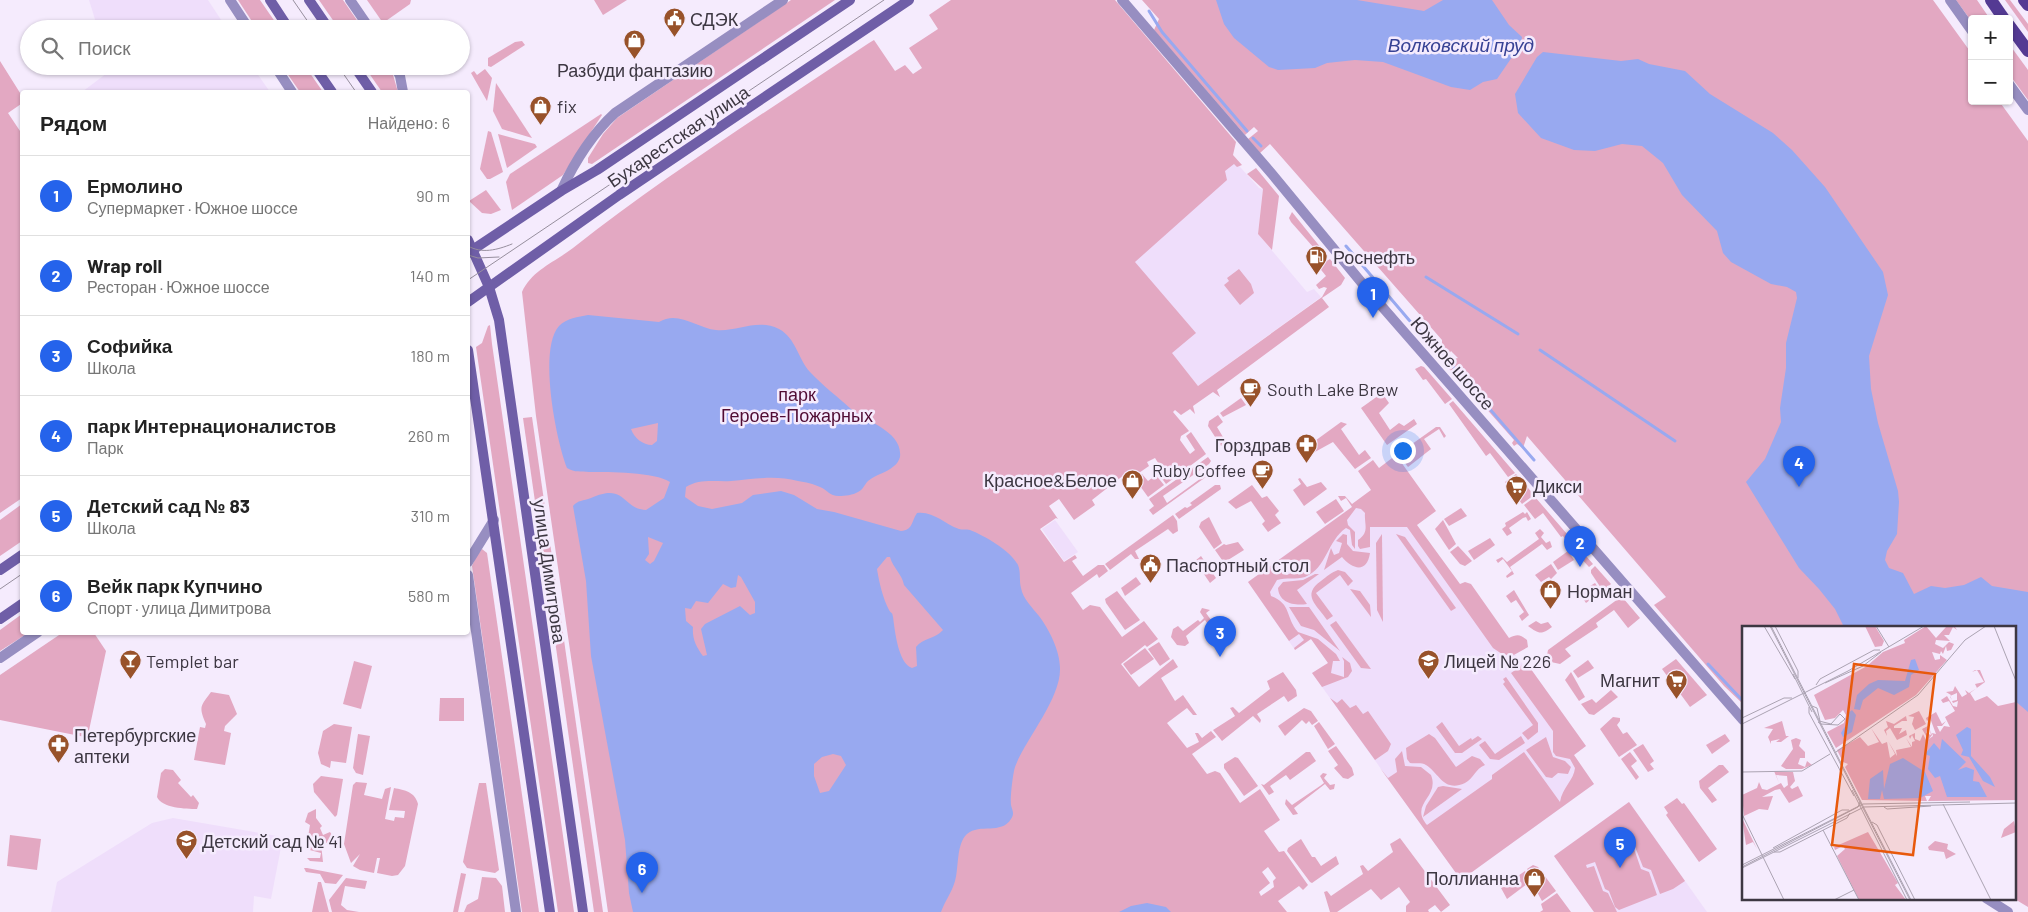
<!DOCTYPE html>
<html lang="ru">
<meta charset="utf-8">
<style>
body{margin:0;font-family:Barlow,sans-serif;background:#f6f6f6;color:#222}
.controls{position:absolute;right:15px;top:15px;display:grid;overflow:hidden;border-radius:5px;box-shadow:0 1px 4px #0004}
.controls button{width:45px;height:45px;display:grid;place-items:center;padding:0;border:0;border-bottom:1px solid #e0e0e0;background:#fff;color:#222;font:25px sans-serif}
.you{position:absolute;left:1402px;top:450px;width:18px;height:18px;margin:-12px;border:4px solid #fff;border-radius:50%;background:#1a73e8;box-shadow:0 0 0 8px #1a73e833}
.badge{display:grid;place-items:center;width:32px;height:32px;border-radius:50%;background:#2563eb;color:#fff;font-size:16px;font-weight:700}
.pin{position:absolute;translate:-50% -41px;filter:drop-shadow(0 1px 2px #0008)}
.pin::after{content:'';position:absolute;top:26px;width:18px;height:15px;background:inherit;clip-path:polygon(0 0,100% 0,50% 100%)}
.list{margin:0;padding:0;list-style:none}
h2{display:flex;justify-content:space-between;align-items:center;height:65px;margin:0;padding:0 20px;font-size:21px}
h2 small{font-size:16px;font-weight:400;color:#767676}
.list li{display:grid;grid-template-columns:32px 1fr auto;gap:15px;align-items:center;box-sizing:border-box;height:80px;padding:0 20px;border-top:1px solid #e0e0e0}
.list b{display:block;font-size:19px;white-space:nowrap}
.list p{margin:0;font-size:16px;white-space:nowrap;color:#767676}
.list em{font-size:16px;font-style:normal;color:#767676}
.icon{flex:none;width:28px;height:28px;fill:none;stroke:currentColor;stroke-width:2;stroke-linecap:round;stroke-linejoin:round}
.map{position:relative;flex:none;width:2028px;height:912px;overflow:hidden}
.search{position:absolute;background:#fff;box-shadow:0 1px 4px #0004;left:20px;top:20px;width:450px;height:55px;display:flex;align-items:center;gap:12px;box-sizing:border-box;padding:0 18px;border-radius:28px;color:#767676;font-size:19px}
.panel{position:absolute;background:#fff;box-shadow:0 1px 4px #0004;left:20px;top:90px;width:450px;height:545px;border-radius:5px}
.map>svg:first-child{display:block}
</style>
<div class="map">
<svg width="2028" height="912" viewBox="0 0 2028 912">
<rect width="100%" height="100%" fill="#f5ebfd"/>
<g fill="#efdefb">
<path d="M89,0h119l19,29h-129z"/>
<path d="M110,66h142l18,26h-188l29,-22z"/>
<path d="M1232,158l27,30 4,1 -5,45 49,58 7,-3 7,8 -123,89 -38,-47 -42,-85z"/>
<path d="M1385,483l62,86 78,98 3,-2 58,81 -12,9 20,29 -133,96 -149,-207 16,-10 -17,-24 -16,11 -47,-68z"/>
<path d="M1055,520l23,32 -14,9 -22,-32z"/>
<path d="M1629,802l78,110h-113l-40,-56z"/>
<path d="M173,818l110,19 -12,62 -17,-3 -1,16h-202l6,-30 95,-59z"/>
</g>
<g fill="#e3a8c2" fill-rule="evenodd">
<path d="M238,0h22l20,29h-23z"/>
<path d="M319,0h24l20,29h-24z"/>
<path d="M367,0h44l-1,4 -27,19z"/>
<path d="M594,0h33l-24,15z"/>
<path d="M791,0h44l-243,164 -4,-1v-5l15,-24 14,-16z"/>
<path d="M951,0h164l121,142 -3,13 9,10 -5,2 -3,-3 -9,7 2,9 -92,82 61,71 -24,20 26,33 124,-89 5,-9 -3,-1 -5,2 -3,-4 10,-9 -8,-10 12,-7 15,19 -4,7 -19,13 7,9 -112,83 3,7 -7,-5 -20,14 2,8 -5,-5 -9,6 -6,-5 -2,2 16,19 -8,5 -1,4 10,14 5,-4 -9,-14 5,-4 15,22 -40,30 -6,-8 4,-4 -9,-14 -8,4 2,4 -16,11 -4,-6 -37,29 3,5 -21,15 -15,-21 -10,7 9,13 -2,-1 -16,11 24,33 11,-7 2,3 -5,3 11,15 15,-11h6l4,6 -9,7 -2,-4 -26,19 12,17 7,-5 10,2 22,30 22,-16 14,18 -11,8 -2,-2 -24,19 18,23 34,-28 5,8 -17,11 14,23 8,-6 14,20h-4l-6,-7 -20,15 20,25 12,-6 -4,-9h3l4,5 9,-7 5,6 -24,17 15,20 8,-3 5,2 20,30 20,-14 20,31 -16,11 15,21 5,-1 24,34 -5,5 -4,-4 -21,15 9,11h-679l-72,-496 -14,-124c10,-22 33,-30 51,-44 94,-74 196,-138 296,-205l5,-3 21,31 10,-6 8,9 9,-6 -13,-20 29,-19 -9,-14zM1268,867l8,11 -3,3 1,6 -13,9 -2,-4 11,-9 -8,-11z"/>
<path d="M1142,0h791l39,54v47h27l29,40v766l-15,-9 1,-271h-271v77l-19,-18 -70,-81 12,-8 -139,-161 -4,12 -6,-4 -3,2 -2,-3 2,-3 -31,-35h-3c-6,-16 -20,-28 -34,-38l3,-7 9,-2 -7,-7 -7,10 -7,-9 5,-5v-7l-172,-196 -10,9 -12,-14 10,-8 -4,-4 -9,8 -91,-105 5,-11z"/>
<path d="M1956,0h21l13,19h-18v3z"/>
<path d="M2005,0h5l18,24v8z"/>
<path d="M522,41l3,4 -34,22 -3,-1v-8l27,-16z"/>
<path d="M2009,44l19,26v30l-19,-26z"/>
<path d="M0,61l22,35 -1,8 -13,9 14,21v364l-22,15z"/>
<path d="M282,66h23l18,26h-23z"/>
<path d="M364,66h24l5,9 5,17h-16z"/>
<path d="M485,69l7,9 -5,23 -16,-28 3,-2 3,4z"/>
<path d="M496,83l36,55 -30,-9 -9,-18z"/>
<path d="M601,114l1,1 -39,60 -51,35 -6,-28 4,-8z"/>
<path d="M488,131l3,1 12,40 -13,7h-3l-7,-10z"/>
<path d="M498,134l37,10 2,3 -30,21z"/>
<path d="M1256,168l23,28 -7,54 -14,-16 5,-45 -16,-15z"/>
<path d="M486,190l15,20 -10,4 -9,-1 -13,-12z"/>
<path d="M1292,212l29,36h-7l-23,-26 -2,-4z"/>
<path d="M1239,269l12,15 3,9 -14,12 -16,-20 5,-4 -2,-3z"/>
<path d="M490,325l2,19 82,568h-16l-82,-565 6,-4 6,-17z"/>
<path d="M1421,366l3,1 28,32 -7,5 -19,-25 -3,1 -8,-11z"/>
<path d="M1382,393l7,10 -10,10 11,17 9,-7 5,3 10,-7 3,5 -30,21 -26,-37z"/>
<path d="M1241,398l5,7 -23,12 -3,-4z"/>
<path d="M1453,401l62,72 -7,4 -18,-24 -4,3 -37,-52z"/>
<path d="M1218,415l5,7 -6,5 9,15 -5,4 -13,-20 1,-5z"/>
<path d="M532,417l71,495h-9l-71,-494z"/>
<path d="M1341,422l6,2 -6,5 18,26 6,-5 6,8 -16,11 -22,-27 -20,11 -5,-7z"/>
<path d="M1436,427h4l6,9 -2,2 -5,-9 -15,10 7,10 -23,18 -10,-13z"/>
<path d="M1396,455l40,56 -19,14 43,59 5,-2 6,2 38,54c8,-4 11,-4 18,2l1,7 -16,9 -10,-2 -9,-6 -86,-121h-37v20l-10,2 -2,-3v-6c12,-8 6,-16 7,-27l-4,-4 -5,-1 -9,12 1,5 7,7v17l-3,-4 -2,-15 -4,-2c-19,13 -19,40 -41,49 -9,3 -19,0 -28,3l-7,12 1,4c21,8 14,21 27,36l20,7 18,15 4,7h-7l-2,12 13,4v-16l-2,-4 8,6 2,8 -4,6 -26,10 -10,-14 16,-10 -17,-24 -16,11 -1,-2 10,-8 -5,-6 -10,7 -41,-59 104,-75 -6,-9 -5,3 -3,-5h7l7,8 19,-14 -13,-19 15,-11 6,8zM1287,560l5,2 3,5 -2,5 -6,3 -5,-2 -2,-6 2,-5z"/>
<path d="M1208,457l3,4 -2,3 -46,32 4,7 48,-35 2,1 -64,46 -4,-5 5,-4 -5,-7z"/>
<path d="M1142,474l6,7 8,-6 8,10 -16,12 -13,-18z"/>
<path d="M1516,474l18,21 -12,9 -17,-22z"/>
<path d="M1300,478l7,9 14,-5 6,7 -23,17 -11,-16 8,-6 -3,-5z"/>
<path d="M1215,485h5l1,4 -42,30 -4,-5 10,-7 2,1 5,-3 -2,-2z"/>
<path d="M1252,485l10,13 5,-2 12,15 -4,4 6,8 -13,9 -6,-8 3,-3 -14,-20 -15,8 -8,-7z"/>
<path d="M1535,497l58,67 -4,3 -11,-12 -3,2 -3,-5 1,-2 -10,-14 -2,1 -18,-24 -8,6 -11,-14z"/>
<path d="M1336,499l8,12 -19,13 -9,-12z"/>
<path d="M22,504v37l-22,15v-36z"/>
<path d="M1461,508l6,8 -18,10 -5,-7z"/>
<path d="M1523,512l2,2 2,-2 4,7 -3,2 -2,-4 -3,1 -14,10 3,5 -5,3 -5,-7 4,-3 -1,-3z"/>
<path d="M1173,515l4,6 1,10 -5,3 -5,-5 -33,22 4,8h-4l-4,-5 -21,16 -5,-6z"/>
<path d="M1209,517l13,26 -8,6 -15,-22 2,-5z"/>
<path d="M1443,520l13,24 -7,6 -14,-21z"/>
<path d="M1540,529l4,4 -3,4 5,6 4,-2 2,6 -5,3 -5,-6 -32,23 4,7 -7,4 -1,-2 6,-5 -9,-12 -5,4 -2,-3 6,-3 5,5 32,-23 -4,-6z"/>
<path d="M1343,534l4,1v9l6,7 17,2c-3,21 -18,16 -28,4l-18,13 7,-22 3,7 5,-2 3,-10 -6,-2z"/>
<path d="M1382,534l1,88 -6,-12 -1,-67z"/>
<path d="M1396,534l9,3 51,71 -5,3z"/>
<path d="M1490,538l5,7 -21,15 -6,-9z"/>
<path d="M1238,542l6,8 -16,10h-6l-7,-10 9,-6 2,1z"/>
<path d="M1458,546l14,15 -7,5 -5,-2 -10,-12z"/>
<path d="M482,549l5,4 52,359h-17l-50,-346 4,-9z"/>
<path d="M1568,551l6,9 -16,10 -5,-8z"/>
<path d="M1201,556l15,22 -6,5 -15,-22z"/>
<path d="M1551,564l6,9 -6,6 -2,-2 -8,5 -6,-7z"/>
<path d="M1595,566l16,18 -8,7 -12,-18v-3z"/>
<path d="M1338,570l7,2 8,9 -5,5 -8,-11 -24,18 17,23 -6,4c-10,-15 -26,-25 -6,-39 5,-4 11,-9 17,-11z"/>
<path d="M1315,574h4l-22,16 10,14c-13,2 -28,-1 -29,-16l5,-6 20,-2z"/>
<path d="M1136,577l5,7 -16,12 -4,-8z"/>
<path d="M1595,583l6,9 -15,11 -7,-10z"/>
<path d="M1350,589l10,2 10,14 1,12z"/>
<path d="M1514,590l15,25 -7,6 -3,-5 5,-4 -8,-12 -5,3 -5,-7z"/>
<path d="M1117,591l23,29 -15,10 -19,-27 -1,-4z"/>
<path d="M1623,598l17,20 -12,10 -14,-18 -18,13 2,4 -33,22 6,7 -11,8 -9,-2 -4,-7 1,-5 70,-51z"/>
<path d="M1289,607h20l31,44 -26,-21 -13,-4z"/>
<path d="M1202,608l8,2 -4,3 5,7 4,-3 -1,7 -5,2 -4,-6 -19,16 3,7 -4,3 -8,-1 -6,-8 2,-8 5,-3 5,5 15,-11 2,2 4,-4 -4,-6z"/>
<path d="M22,614v18l6,1 -28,18v-21z"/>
<path d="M1336,621l35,48 -10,-1 -31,-43z"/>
<path d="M1536,621l5,3 7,-2 4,5c-11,8 -13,7 -24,-1z"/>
<path d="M62,633h32l12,18 -18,84 -3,2 -85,-17v-45z"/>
<path d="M1159,642l11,17 -10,7 -12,-17z"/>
<path d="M1145,648l9,11 -23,16 -8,-11z"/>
<path d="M1676,659l31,36 -17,12 -28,-38z"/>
<path d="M1588,660l6,8 -16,10 -5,-7z"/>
<path d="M354,661l18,5 -11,43 -18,-5z"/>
<path d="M1524,664l2,3 2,-2 58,81 -12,9 20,29 -133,96 -81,-112 8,10 9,-6 -2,-13 7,-8 3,15 16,1 10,8c9,23 -22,28 -4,50l65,-46v-4l32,-23 36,50c2,-14 14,-22 15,-34l-5,-9 -14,-3 -3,-4v-21l-42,-58z"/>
<path d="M1283,672l13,18 1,6 -9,6 -4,-6 -27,18 4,6 -1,3 -7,-7 -31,25 -9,-11 22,-14 -5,-8 3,-1 6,6 31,-24 -3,-8z"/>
<path d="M1571,672l14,25 -6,4 -14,-21z"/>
<path d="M1506,677l32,46v9l-10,8 -6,-7 11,-8 -30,-41 2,-2 -2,-3z"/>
<path d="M1611,690l7,7 -24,18 -5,-1 -8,-10 11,-5 4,4z"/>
<path d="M211,692l18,3 8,19 -12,12 -1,5 7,2 -6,32 -31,-5 6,-33 5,1 1,-4c-8,-18 -5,-18 5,-32z"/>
<path d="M440,698h24v23h-25z"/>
<path d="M1330,698l7,5 5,-4 8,9 6,-3 7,9 5,-3 23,33 -3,7 -13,9z"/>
<path d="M1304,708l7,3 7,10 -6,4 -3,-4 -3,3 -4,-4 -17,16 -7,-10z"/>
<path d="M1613,717l7,1v3l-3,4 6,9 4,-2 10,13 -18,12 -19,-28z"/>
<path d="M1319,722l16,22 -7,5 -14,-23z"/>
<path d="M1442,722l17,24 12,-8 1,2 6,-4 4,3 -20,14h-7l-19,-26z"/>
<path d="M334,724l18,3 -6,36 -15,-2 -1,7 -9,-4 -3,-11 5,-22z"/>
<path d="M358,734l12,2 -7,39 -7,-2 -3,-5z"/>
<path d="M1429,734l6,4 21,29 16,-11 8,3 5,6c-10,4 -11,13 -20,18 -21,10 -26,-10 -39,-18 -5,-3 -10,-1 -16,-2l-3,-4 -1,-11z"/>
<path d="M1725,734l5,7 -18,13 -6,-9z"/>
<path d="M1521,736l4,7 -26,17 -9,-1 -11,-14 6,-4 10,13z"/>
<path d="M1546,737l7,20 12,4 6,6 -3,7 -10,-1 -6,5 -6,-1 -20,-27z"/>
<path d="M1643,744l11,17 -4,3 4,5 -6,3 -15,-22z"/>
<path d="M1336,746l16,22 2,7 -6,4 -5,-1 -9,-10 4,-3 -10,-14z"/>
<path d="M1306,752h4l6,9 -26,19 -4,-5 -16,11 4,6 -5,3 -8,-11 3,1z"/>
<path d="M1630,752l7,9 -6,5 8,11 -3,3 -15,-21z"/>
<path d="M1235,757l3,1 20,28 -14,10 -20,-28v-4z"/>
<path d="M1719,765h4l6,7 -21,16 9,12 -5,3 -12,-15 -1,-7z"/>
<path d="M165,769l8,1 8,10 -3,3 13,14 2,-2 6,8 -2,6c-11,0 -35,-1 -40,-12l4,-24z"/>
<path d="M1323,773l4,1 -3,4 6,7 5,-1 -1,5 -4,1 -5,-6 -31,24 4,6 -5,1 -8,-11 1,-5 6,6 28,-19 4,-3 -4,-7z"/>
<path d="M321,776l22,3 -6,36 -2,2 -21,-25 -1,-8z"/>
<path d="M356,782l11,1 -3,12 18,4 3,-10 6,-2 -6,32 9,2 1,-4 9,1 1,-7 -16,-1 5,-22c11,2 21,4 24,16l-13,62 -7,9 -6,1 -15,-3 3,-15h-3l-3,15 -14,-3 -7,-4 7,-12 -9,9 -7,-19 9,-59z"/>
<path d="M479,783h7l13,87 -4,3 -28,-5 -4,-6z"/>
<path d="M1443,786l19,3 -39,28 3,-11 12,-19z"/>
<path d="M1677,798l5,6 2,-1 33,46 -18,13 -33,-47 2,-2 -4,-6z"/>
<path d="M1629,802l56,79 -12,8 -13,5 -9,-24 -8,-3 -11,-28 -9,4 1,3 8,-3 9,26 8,3 8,23 -38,15 -4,-3 -6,-16 -4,-2 -10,-27 -9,3 1,3 7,-2 9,25 5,2 9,19h-23l-40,-56z"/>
<path d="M316,809v9l6,8 -2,2 3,7 7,-3 6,9 -15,3 2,18 -13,-1 -3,-3h13l1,-5 -15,-4 4,-24 -5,-3 3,-9z"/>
<path d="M10,835l31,4 -4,31 -30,-4z"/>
<path d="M1400,838l50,67 -9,7 -6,-7 -7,5 1,2h-23v-6l4,-4 -11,-15 -18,13 -10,-11 -34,23h-7l-6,-20 3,-1 4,5 32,-22 -3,-8 3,-1 5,6 25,-19 -3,-8z"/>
<path d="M1301,839l11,18h3l6,9 15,-10 3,8 -27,19 -2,-1 -23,-31 1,-3z"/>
<path d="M1533,865l5,2 18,24 -14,10 -5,-9 3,-2 -13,-21z"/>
<path d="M304,868h3l36,7 -7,9 -11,-1 -5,-9 -14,-2z"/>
<path d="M1525,871l8,13 -4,2 -2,-2 -20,15 -6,-11z"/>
<path d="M461,873l5,1 -8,38h-5z"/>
<path d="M482,877l14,1 6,8 3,26h-41l3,-7 11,-6z"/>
<path d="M346,878l21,3 -2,8 -20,-3 -4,19 6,5 12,2h-27l-3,-12z"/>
<path d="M318,882h3l8,30h-17z"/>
<path d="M1557,893l14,19h-31l3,-2 -2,-6z"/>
</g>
<g fill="#98a9f0" fill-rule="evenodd">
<path d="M1216,0h141l67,11 19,-11h49l17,25 13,12 -1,7 -24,35 -14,3 -13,8 -19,-3 -68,-25 -28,-2 -28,3 -12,5 -37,2 -9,-3 -35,-29 -10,-14z"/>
<path d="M1543,52l78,9 17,-2 11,5 36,7 25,23 63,39 19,17 33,37 58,85 5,23 -19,61 2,33 7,34 20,68 1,11 -2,32 -10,17 -2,9 4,8 14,5 11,21 17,-8 14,2 19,-3 17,-8 11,9 36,6v120l-14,-12v-73h-170l-9,-18 -16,-20 -20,-21 -53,-86 19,-23 16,-37 -1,-14 6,-40v-25l11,-45 -1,-6 -9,-5 -16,-3 -40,-22 -8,-9 -6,-22 -35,-36 -19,-32 -21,-17 -20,-2 -27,7 -21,-1 -33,-12 -23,-25 -3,-19 22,-37z"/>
<path d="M588,315l71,7c19,-12 38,6 57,8 22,2 41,-12 63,-1 17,9 19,30 31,43 13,14 27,24 41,37 15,13 52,22 49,48 -1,3 -3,7 -6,9 -7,7 -18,8 -26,15 -4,4 -5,9 -10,11 -5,3 -13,4 -19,4 -10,0 -11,-6 -19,-9 -6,-3 -15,-5 -22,-6 -23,-6 -44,-2 -67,0 -15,1 -31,-3 -45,6l-1,10 13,9 14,3 30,-6 11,-8 28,-4 13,4 23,14 17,3 67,19c12,-1 10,-9 16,-18 17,-2 27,11 42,16 3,1 7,0 11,1 15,6 40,20 48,35 3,7 1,15 3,23 2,11 11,19 18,28 10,13 21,35 21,52 1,31 -34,70 -45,99 -2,6 -5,31 -4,38 1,5 4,8 0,14 -10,16 -31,4 -44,15 -11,10 -8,34 -12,47 -3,11 -10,20 -14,31h-308l-4,-19 -4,-53 -34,-184 -5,-75 -13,-75c5,-6 10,-5 18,-8 35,-16 31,11 55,12l18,-12 6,-16c-15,-10 -61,-10 -81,-10 -8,-1 -14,1 -22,-4 -11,-28 -29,-119 -8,-142 8,-8 19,-9 29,-11zM658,423l-1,18 -5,4c-9,0 -18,-7 -21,-16zM648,537l15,6 -9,18 -4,3 -5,-4 4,-6zM887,557h3c3,11 12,17 14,28l39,45c-8,9 -20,8 -27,17l1,19 -5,2c-14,-5 -17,-37 -19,-51 -1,-6 -1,-2 -4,-7 -6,-11 -10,-28 -12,-41zM738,575l3,2 14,25v11l-5,2 -10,-9 -35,18 -4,5 6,26 -4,1c-7,-9 -11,-18 -10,-29l-7,-6 -1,-13 6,1 5,-8 12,2 15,-19 8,4 5,-1zM833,754l8,2 5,9 -17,26 -9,2 -6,-17v-12l8,-7z"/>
<path d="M1147,903l19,4 5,5h-52l12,-6z"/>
</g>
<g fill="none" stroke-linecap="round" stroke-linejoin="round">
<g stroke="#98a9f0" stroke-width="3">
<path d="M1149,11l13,21 85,99"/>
<path d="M1253,138l8,8"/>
<path d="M1346,246l63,74 37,38"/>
<path d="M1426,277l92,57"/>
<path d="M1540,350l135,91"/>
<path d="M1449,362l85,98"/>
<path d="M1708,664l35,37"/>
</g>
<g stroke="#978ec1" stroke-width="10">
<path d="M230,0l19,29"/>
<path d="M350,0l20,29"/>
<path d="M1122,0l150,174 99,120 372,426"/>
<path d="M1950,0l22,31"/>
<path d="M275,66l17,26"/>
<path d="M395,66l5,10 3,16"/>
<path d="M2009,84l19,26"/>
<path d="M561,191c13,-28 31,-57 54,-78l168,-113"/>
<path d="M468,562l26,-42"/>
<path d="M468,575l48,337"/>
<path d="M0,658l38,-26"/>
<path d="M1986,898l22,14"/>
</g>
<g stroke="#6f5ea7" stroke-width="10">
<path d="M270,0l19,29"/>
<path d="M309,0l20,29"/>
<path d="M314,66l18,26"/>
<path d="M354,66l18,26"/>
<path d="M468,240l21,47 10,33 84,592"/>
<path d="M468,253l93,-62 36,-21 253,-170"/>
<path d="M468,302l151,-107 290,-195"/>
<path d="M468,350l82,562"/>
<path d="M0,570l22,-15"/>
<path d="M0,619l22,-15"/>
</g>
<g stroke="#543a93" stroke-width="12">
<path d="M1991,0l13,19"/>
<path d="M2024,0l4,5"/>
<path d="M2009,25l19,26"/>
</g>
<g stroke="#978f9e" stroke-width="1">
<path d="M293,0l20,29"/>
<path d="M338,66l18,26"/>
<path d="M468,246c14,8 29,4 44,-2"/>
<path d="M468,255l10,3 21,-1"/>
<path d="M468,280l416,-280"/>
<path d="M0,589l22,-15"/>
</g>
</g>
<defs>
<symbol id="civic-pin" viewBox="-11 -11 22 30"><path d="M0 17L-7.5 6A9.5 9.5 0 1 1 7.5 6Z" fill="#98522a" stroke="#f5ebfd"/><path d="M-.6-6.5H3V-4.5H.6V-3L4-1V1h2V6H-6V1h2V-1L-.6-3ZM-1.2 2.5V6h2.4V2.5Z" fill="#fff"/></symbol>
<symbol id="shop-pin" viewBox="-11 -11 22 30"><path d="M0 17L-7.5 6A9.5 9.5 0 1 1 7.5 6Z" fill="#98522a" stroke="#f5ebfd"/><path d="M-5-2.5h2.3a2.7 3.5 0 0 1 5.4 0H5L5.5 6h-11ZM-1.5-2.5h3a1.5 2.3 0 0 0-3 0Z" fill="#fff"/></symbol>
<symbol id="fuel-pin" viewBox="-11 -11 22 30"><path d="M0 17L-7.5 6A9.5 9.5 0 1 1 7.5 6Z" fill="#98522a" stroke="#f5ebfd"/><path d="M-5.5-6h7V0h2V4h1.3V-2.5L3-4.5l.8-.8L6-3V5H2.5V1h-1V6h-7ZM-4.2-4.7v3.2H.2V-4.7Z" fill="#fff"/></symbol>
<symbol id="cafe-pin" viewBox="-11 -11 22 30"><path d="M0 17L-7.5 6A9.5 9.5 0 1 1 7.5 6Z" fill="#98522a" stroke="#f5ebfd"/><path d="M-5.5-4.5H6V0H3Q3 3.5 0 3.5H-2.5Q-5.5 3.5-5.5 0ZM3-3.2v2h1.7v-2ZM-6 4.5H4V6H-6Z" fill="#fff"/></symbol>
<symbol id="pharmacy-pin" viewBox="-11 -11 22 30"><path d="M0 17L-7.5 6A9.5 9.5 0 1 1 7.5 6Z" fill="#98522a" stroke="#f5ebfd"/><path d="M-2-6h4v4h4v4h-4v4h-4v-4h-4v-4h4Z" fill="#fff"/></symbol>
<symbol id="supermarket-pin" viewBox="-11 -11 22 30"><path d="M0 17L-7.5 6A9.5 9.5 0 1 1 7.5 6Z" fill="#98522a" stroke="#f5ebfd"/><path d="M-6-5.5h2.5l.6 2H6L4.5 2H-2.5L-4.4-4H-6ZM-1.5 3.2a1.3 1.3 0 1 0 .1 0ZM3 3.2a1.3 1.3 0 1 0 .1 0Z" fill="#fff"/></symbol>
<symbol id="bar-pin" viewBox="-11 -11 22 30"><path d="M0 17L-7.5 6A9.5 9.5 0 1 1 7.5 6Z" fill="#98522a" stroke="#f5ebfd"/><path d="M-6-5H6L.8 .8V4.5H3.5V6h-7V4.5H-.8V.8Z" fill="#fff"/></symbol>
<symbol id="school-pin" viewBox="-11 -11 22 30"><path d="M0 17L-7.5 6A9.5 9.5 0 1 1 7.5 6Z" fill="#98522a" stroke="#f5ebfd"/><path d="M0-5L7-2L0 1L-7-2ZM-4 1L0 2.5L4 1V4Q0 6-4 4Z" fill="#fff"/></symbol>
</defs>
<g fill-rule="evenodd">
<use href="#civic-pin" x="662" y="6" width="25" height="34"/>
<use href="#shop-pin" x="622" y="28" width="25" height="34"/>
<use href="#shop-pin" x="528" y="94" width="25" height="34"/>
<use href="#fuel-pin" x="1304" y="244" width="25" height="34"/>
<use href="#cafe-pin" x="1238" y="376" width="25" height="34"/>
<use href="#pharmacy-pin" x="1294" y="432" width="25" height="34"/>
<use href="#cafe-pin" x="1250" y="458" width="25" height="34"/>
<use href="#shop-pin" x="1120" y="468" width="25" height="34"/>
<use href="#supermarket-pin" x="1504" y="474" width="25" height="34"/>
<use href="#civic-pin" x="1138" y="552" width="25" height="34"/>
<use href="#shop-pin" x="1538" y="578" width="25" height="34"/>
<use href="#bar-pin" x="118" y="648" width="25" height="34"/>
<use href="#school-pin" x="1416" y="648" width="25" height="34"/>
<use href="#supermarket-pin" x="1664" y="668" width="25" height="34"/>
<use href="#pharmacy-pin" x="46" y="732" width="25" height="34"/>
<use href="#school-pin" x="174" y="828" width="25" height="34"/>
<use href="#shop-pin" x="1522" y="866" width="25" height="34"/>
</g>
<g text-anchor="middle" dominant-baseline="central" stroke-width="5" stroke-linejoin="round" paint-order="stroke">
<g font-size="18" fill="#3d3742" stroke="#f5ebfd" text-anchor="start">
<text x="690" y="19">СДЭК</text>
<text x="635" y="70" text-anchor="middle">Разбуди фантазию</text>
<text x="557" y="106">fix</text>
<text x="1333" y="257">Роснефть</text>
<text x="1267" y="389">South Lake Brew</text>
<text x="1291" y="445" text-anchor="end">Горздрав</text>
<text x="1246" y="470" text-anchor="end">Ruby Coffee</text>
<text x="1117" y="480" text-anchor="end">Красное&amp;Белое</text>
<text x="1533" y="486">Дикси</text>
<text x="1166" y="565">Паспортный стол</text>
<text x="1567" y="591">Норман</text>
<text x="146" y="661">Templet bar</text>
<text x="1444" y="661">Лицей № 226</text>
<text x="1660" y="680" text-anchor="end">Магнит</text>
<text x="74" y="735">Петербургские<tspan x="74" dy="21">аптеки</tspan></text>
<text x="202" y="841">Детский сад № 41</text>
<text x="1519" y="878" text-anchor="end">Поллианна</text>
</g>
<g font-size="18" fill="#3d3742" stroke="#f5ebfd">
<text transform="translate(678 136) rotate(-34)">Бухарестская улица</text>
<text transform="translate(1453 363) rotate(49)">Южное шоссе</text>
<text transform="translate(550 571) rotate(82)">улица Димитрова</text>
</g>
<g font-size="18" fill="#510c34" stroke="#f5ebfd">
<text x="797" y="394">парк<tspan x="797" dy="21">Героев-Пожарных</tspan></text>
</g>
<g font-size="19" font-style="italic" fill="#374295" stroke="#f5ebfd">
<text x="1461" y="44">Волковский пруд</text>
</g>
</g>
<g transform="translate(1742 626)">
<rect width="274" height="274" fill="#f5ebfd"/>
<path d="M123,0h10l9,15 -2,5 -7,1zM184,0l10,12 10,-11h9l2,3 -4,-3 -4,8h-5l6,6 -14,-1 -1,4 8,4 6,-6 5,2 -3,6 -4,1 -1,-5 -3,8 -2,-3 -1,3 -8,-2 3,8 5,-1v-4l7,5 -31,35 -80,53 -9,-16 17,-9 2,-8 -3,-5 -8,8 -10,2 -11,-25 53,-29 16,-14 22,-9 -1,-3zM233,44h5l5,12 -15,11 5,8 12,-5 11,10 18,-4v98l-88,1 3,-5h-6l2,5 -65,-1 -17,-33 3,-3 -5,-2 -6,-12 23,-13 8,9 11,-4 -8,-14 11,16 5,-2 3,16 5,-4 -7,-13 9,15 -1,-6 15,-3 -5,-9 6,9v-5l3,-1 -3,-6 -2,4 -1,-3 6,-3v6l5,2 3,-7 3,6 2,-1 -6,-10 6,-3 -2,7 5,2 -1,-5 2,5 -3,4 4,-3 -1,-3 4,1 -6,-16 -3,3 -1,-3 10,-6 6,12 4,-3 -4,5h-5l3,6 4,-6 6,1 -5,-10 10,-6 -6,-10 -6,2 -2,-3 6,-4 6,10 4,1 1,-6 -5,2 -1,-2 5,-1v-7l-7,3 2,4 -2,-3 1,-2 -5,-3 7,-1 2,-5 7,11 5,-3 -2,-4 4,3 8,-5 -2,-4 9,-2 -7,-12 -5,2zM177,85l7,13 -11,6 -3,-6 2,-7 -6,-1zM164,90l1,5h-5l-8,5v2h8l-3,6 7,-4 1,5 -10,5 -7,-12 -4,3 1,5 -3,-6 4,-3 -2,-6 8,3zM40,95l4,15h3l-8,6h-5l4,-3 -9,2v3l-3,-7 5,-8 -9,-1zM54,112l5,2 -2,6 6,6v6h-5l-2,6 7,3 2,-6 5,4 -10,4h-23h7l-5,-3 12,-17 -2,-9zM32,145l19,1 2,9 -5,6 2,2 6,-3 5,10 -14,7 -9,-14 -5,1 -13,7 11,-1 -5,14 -9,-1 -15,7 -2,-21 15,-7 2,-6 3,7 5,1 14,-7 3,5 4,-3 -1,-9 -11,-1 3,8zM0,192l15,31 -4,-7 -7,3zM272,195l2,11 -15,6 3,-9zM126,206l30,51 -3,2 11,15h-47l-22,-44 8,-7 -2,-3 -8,4 -1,-3zM193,215l13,3 -1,5 9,5 -10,5 -2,-7 -15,-2 -1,-3z" fill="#e3a8c2"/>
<path d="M173,33l4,11 -8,5 -2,12 -15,8 -16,-7 -15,12 -3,10 -6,-1 3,-14 12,-11 9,-4 27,1 6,-21zM110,84l4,5 -4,17 -9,5 -2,-4 6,-10v-9zM225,101l4,2v27l19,21 5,10 -12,-6 -14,-24 -8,-2 2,-5 -7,-15zM200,113l24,23 -8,8 8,-3 8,3 -1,11 6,1 8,15h-40l-7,-21 -5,2 -7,-9 2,-13 -5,-2 9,-11 6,7zM161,132l22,14 8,19 -13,7 -36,1 -2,-9 -2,9h-12l2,-20 13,-9 1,19 6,-25z" fill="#98a9f0"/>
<path fill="none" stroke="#aba3b2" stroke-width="1" d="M22,0l31,53M28,0l140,274M29,0l140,274M33,0l23,45v7M134,0l13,21M252,0l22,55M51,48l19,38M83,57l38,-17 18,-14M74,59l4,-6 54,-29h6M70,80l5,2 3,13M67,81v6l45,83M0,92l42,-20h8M76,96l3,2 17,1 7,-6 -5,-5 -9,10 -12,-3M0,98l106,-53 76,-45M94,126l82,-57 47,-55 21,-14M0,146l60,-1 28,-17M110,164l55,110M201,178l48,96M142,181l3,2 44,-3M0,188l42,86M130,196l5,3 38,75M81,204l36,70M31,222l69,-38h7M32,226h6l67,-34 3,-5M0,239l121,-61 107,-2M0,241l116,-60 2,-5M0,242l122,-61 152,-4M92,274l20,-10"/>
<path fill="#e8590c" fill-opacity="0.15" stroke="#e8590c" stroke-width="2.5" d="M112,38l81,10 -22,181 -81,-10z"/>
<rect width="274" height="274" fill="none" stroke="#3d3742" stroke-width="2.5"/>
</g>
</svg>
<div class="controls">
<button>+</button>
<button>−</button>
</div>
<div class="you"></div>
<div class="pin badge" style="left:1373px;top:318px">1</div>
<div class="pin badge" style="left:1580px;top:567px">2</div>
<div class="pin badge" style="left:1220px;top:657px">3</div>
<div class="pin badge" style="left:1799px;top:487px">4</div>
<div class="pin badge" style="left:1620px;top:868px">5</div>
<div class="pin badge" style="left:642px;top:893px">6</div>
<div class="search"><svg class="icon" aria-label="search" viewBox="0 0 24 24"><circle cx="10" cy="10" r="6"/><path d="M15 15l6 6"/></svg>Поиск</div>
<section class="panel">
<h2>Рядом<small>Найдено: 6</small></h2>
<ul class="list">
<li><span class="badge">1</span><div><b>Ермолино</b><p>Супермаркет · Южное шоссе</p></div><em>90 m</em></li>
<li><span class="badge">2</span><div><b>Wrap roll</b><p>Ресторан · Южное шоссе</p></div><em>140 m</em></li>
<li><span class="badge">3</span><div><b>Софийка</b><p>Школа</p></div><em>180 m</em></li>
<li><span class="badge">4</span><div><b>парк Интернационалистов</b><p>Парк</p></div><em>260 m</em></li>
<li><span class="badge">5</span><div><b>Детский сад № 83</b><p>Школа</p></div><em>310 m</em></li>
<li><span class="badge">6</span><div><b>Вейк парк Купчино</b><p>Спорт · улица Димитрова</p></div><em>580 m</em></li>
</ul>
</section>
</div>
